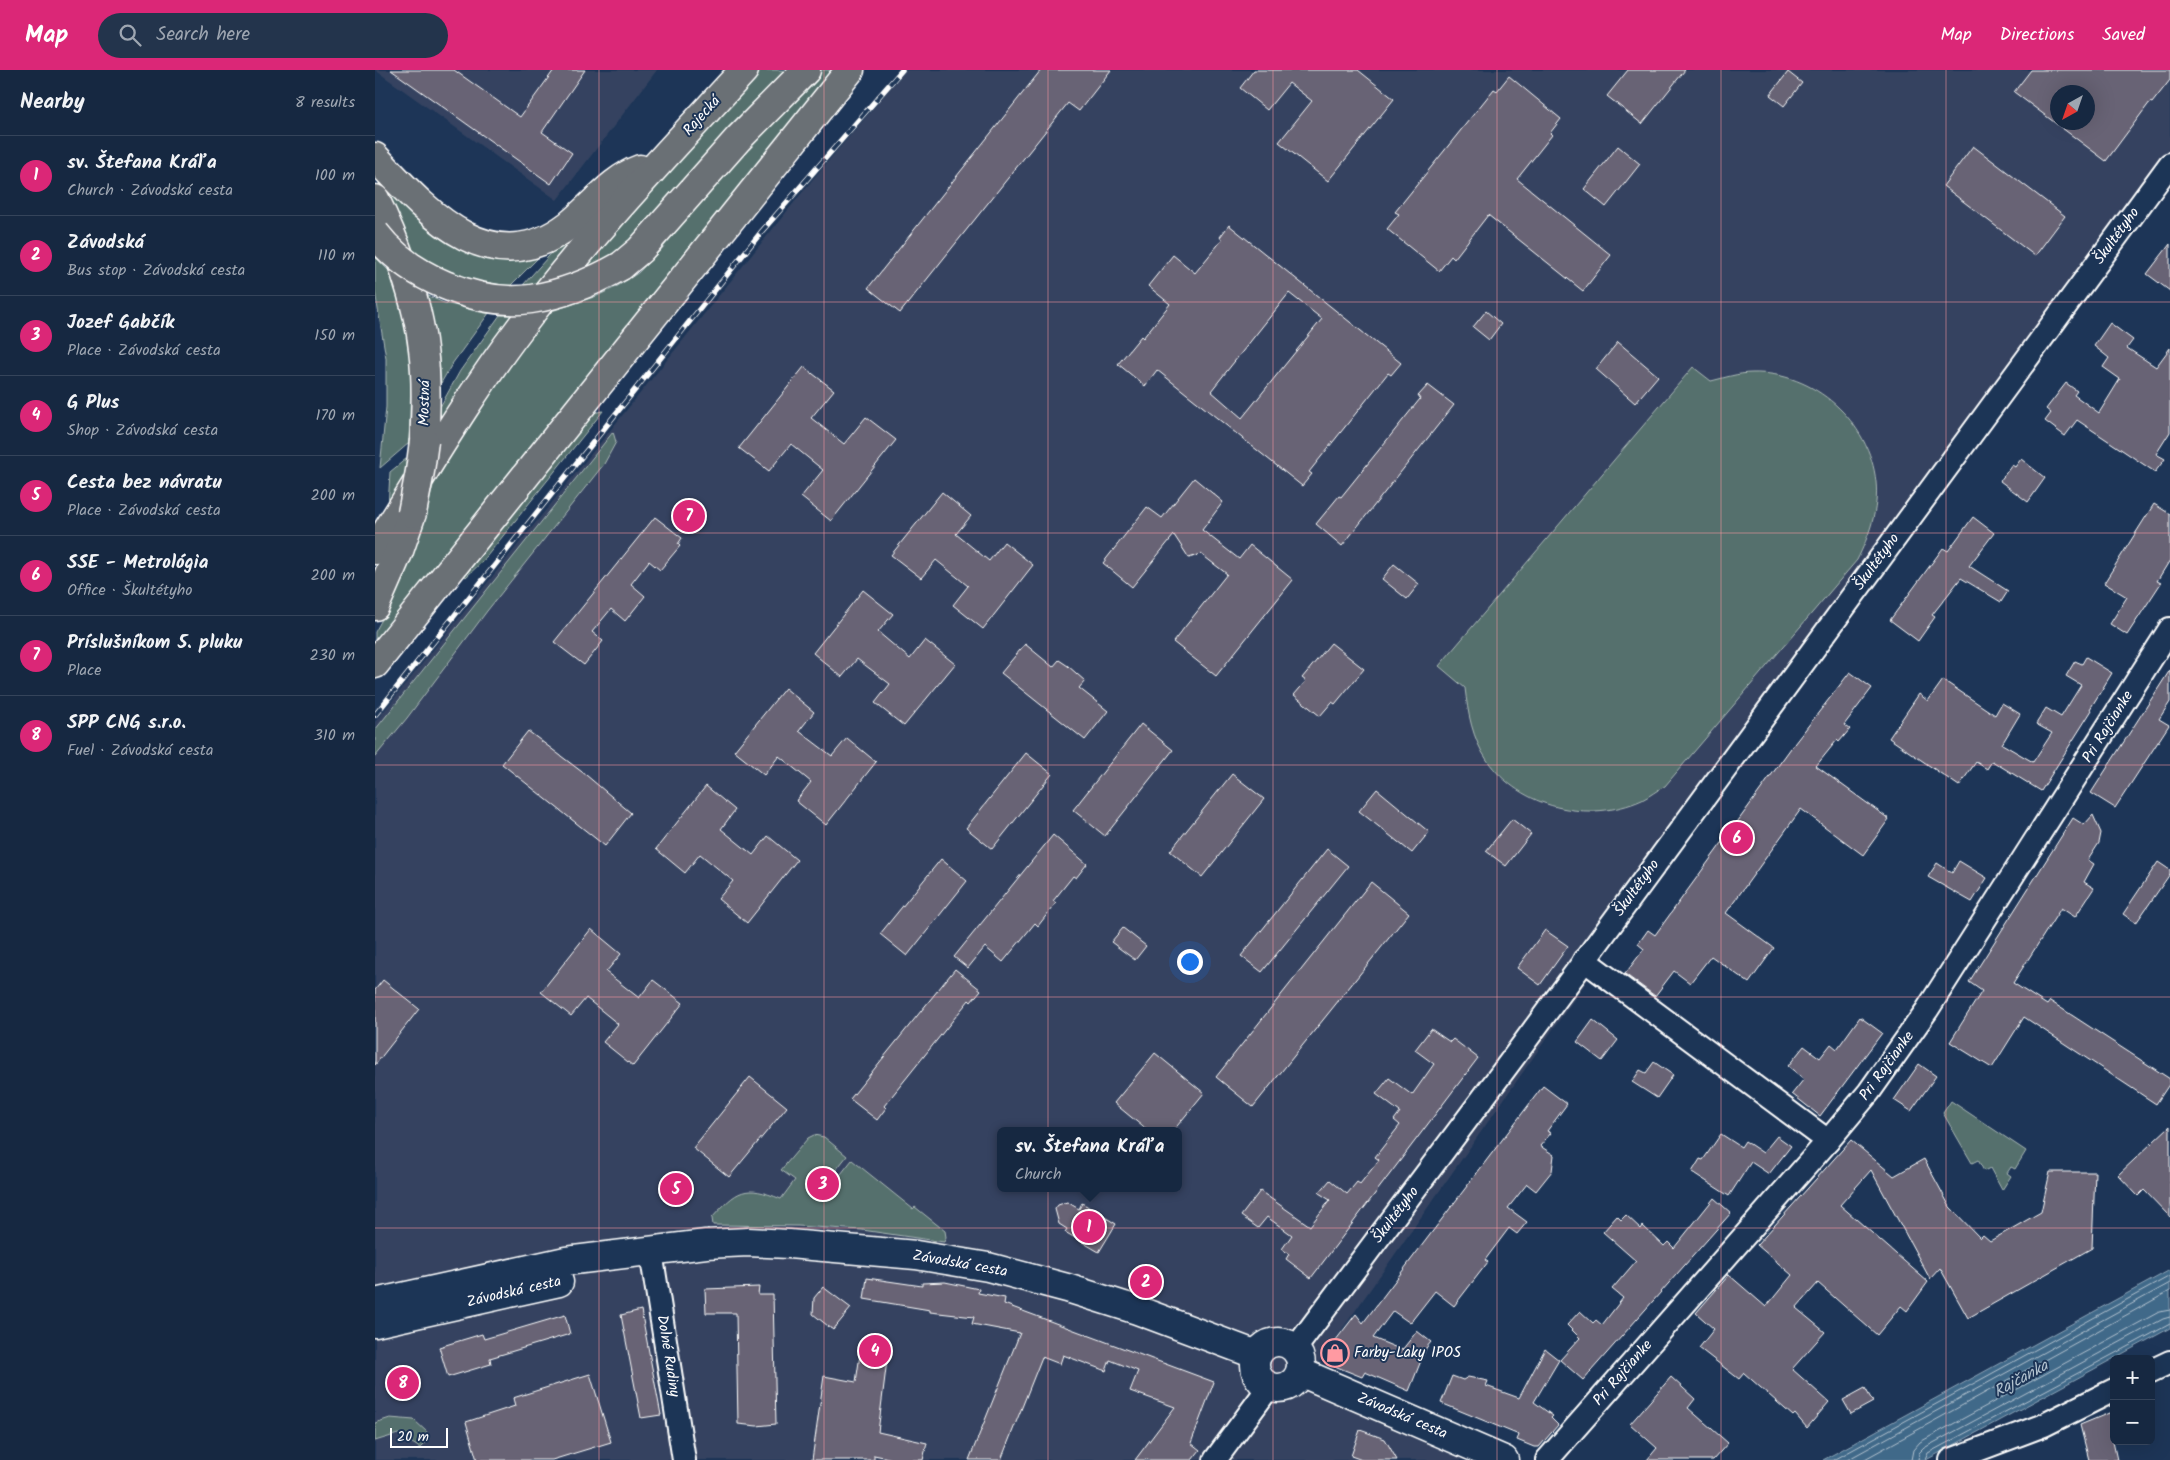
<!DOCTYPE html>
<meta charset="utf-8">
<style>
body{margin:0;font-family:Kalam,sans-serif;background:#23344c;color:#f1f3f6}
.controls{position:absolute;right:15px;bottom:15px;display:grid;overflow:hidden;border-radius:8px;box-shadow:0 5px 20px #0002}
.controls button{width:45px;height:45px;display:grid;place-items:center;padding:0;border:0;border-bottom:1px solid #35445a;background:#162841;color:#f1f3f6;font:25px sans-serif}
.compass{position:absolute;left:1675px;top:15px;width:45px;height:45px;border-radius:50%;background:#162841;box-shadow:0 5px 20px #0002;rotate:220deg}
.scale{position:absolute;left:15px;bottom:12px;width:58px;box-sizing:border-box;padding-left:5px;border:2px solid #fff;border-top:0;font-size:14px;line-height:18px;white-space:nowrap;color:#fff;-webkit-text-stroke:4px #1d3557;paint-order:stroke}
.you{position:absolute;left:814px;top:891px;width:18px;height:18px;margin:-12px;border:4px solid #fff;border-radius:50%;background:#1a73e8;box-shadow:0 0 0 8px #1a73e833}
.badge{display:grid;place-items:center;width:32px;height:32px;border-radius:50%;background:#db2777;color:#fff;font-size:16px;font-weight:700}
.pin{position:absolute;translate:-50% -50%;border:2px solid #fff;box-shadow:0 1px 5px #0006}
.popup{position:absolute;left:622px;top:1057px;width:185px;height:65px;box-sizing:border-box;display:grid;place-content:center;border-radius:8px;background:#162841;filter:drop-shadow(0 1px 4px #0005);font-size:16px;white-space:nowrap;color:#9ea6b1}
.popup b{font-size:19px;color:#f1f3f6}
.popup::after{content:'';position:absolute;left:50%;top:100%;margin-left:-10px;border:10px solid transparent;border-top-color:#162841}
.list{margin:0;padding:0;list-style:none}
h2{display:flex;justify-content:space-between;align-items:center;height:65px;margin:0;padding:0 20px;font-size:21px}
h2 small{font-size:16px;font-weight:400;color:#9ea6b1}
.list li{display:grid;grid-template-columns:32px 1fr auto;gap:15px;align-items:center;box-sizing:border-box;height:80px;padding:0 20px;border-top:1px solid #35445a}
.list b{display:block;font-size:19px;white-space:nowrap}
.list p{margin:0;font-size:16px;white-space:nowrap;color:#9ea6b1}
.list em{font-size:16px;font-style:normal;color:#9ea6b1}
.icon{flex:none;width:28px;height:28px;fill:none;stroke:currentColor;stroke-width:2;stroke-linecap:round;stroke-linejoin:round}
.map{position:relative;flex:none;width:1795px;height:1390px;overflow:hidden}
header{display:flex;align-items:center;gap:30px;box-sizing:border-box;height:70px;padding:0 25px;background:#db2777;color:#fff}
header strong{font-size:24px}
nav{display:flex;gap:28px;margin-inline-start:auto;font-size:18px}
.search{width:350px;height:45px;background:#23344c;display:flex;align-items:center;gap:12px;box-sizing:border-box;padding:0 18px;border-radius:28px;color:#9ea6b1;font-size:19px}
main{display:flex}
aside{flex:1;background:#162841}
.map>svg:first-child{display:block}
</style>
<header>
<strong>Map</strong>
<div class="search"><svg class="icon" aria-label="search" viewBox="0 0 24 24"><circle cx="10" cy="10" r="6"/><path d="M15 15l6 6"/></svg>Search here</div>
<nav><a>Map</a><a>Directions</a><a>Saved</a></nav>
</header>
<main>
<aside>
<h2>Nearby<small>8 results</small></h2>
<ul class="list">
<li><span class="badge">1</span><div><b>sv. Štefana Kráľa</b><p>Church · Závodská cesta</p></div><em>100 m</em></li>
<li><span class="badge">2</span><div><b>Závodská</b><p>Bus stop · Závodská cesta</p></div><em>110 m</em></li>
<li><span class="badge">3</span><div><b>Jozef Gabčík</b><p>Place · Závodská cesta</p></div><em>150 m</em></li>
<li><span class="badge">4</span><div><b>G Plus</b><p>Shop · Závodská cesta</p></div><em>170 m</em></li>
<li><span class="badge">5</span><div><b>Cesta bez návratu</b><p>Place · Závodská cesta</p></div><em>200 m</em></li>
<li><span class="badge">6</span><div><b>SSE - Metrológia</b><p>Office · Škultétyho</p></div><em>200 m</em></li>
<li><span class="badge">7</span><div><b>Príslušníkom 5. pluku</b><p>Place</p></div><em>230 m</em></li>
<li><span class="badge">8</span><div><b>SPP CNG s.r.o.</b><p>Fuel · Závodská cesta</p></div><em>310 m</em></li>
</ul>
</aside>
<div class="map">
<svg width="1795" height="1390" viewBox="0 0 1795 1390">
<rect width="100%" height="100%" fill="#1d3557"/>
<filter id="ink" filterUnits="userSpaceOnUse"><feTurbulence type="fractalNoise" baseFrequency=".02" numOctaves="2"/><feDisplacementMap in="SourceGraphic" scale="10" xChannelSelector="R" yChannelSelector="G"/><feConvolveMatrix kernelMatrix="1 2 1 2 8 2 1 2 1" color-interpolation-filters="sRGB"/></filter>
<g filter="url(#ink)">
<g fill="#344360" fill-rule="evenodd">
<path d="M0,0h282l-100,130z"/>
<path d="M531,0h1264v81l-869,1237 165,72h-1091v-738l442,-548zM1682,22h30v30h-30zM625,1061h178v57h-178z"/>
</g>
<g fill="#55706d" stroke="#aab8b6">
<path d="M384,0h34l-170,178 -23,17 -22,8 60,-70z"/>
<path d="M446,0h13l-459,575v-13l16,-29 20,-44 13,-37 9,-36 45,-76 68,-97 51,-17 19,-9 22,-14 22,-22 107,-129z"/>
<path d="M0,105l134,85 17,-1 14,-5 -1,3 -29,29 -35,-5 -25,-7 -40,-24z"/>
<path d="M211,157l-48,57 -15,1 33,-37z"/>
<path d="M0,187l16,16 10,35 8,39 2,32 -2,64 -29,25 6,-61v-49l-11,-67z"/>
<path d="M49,224l20,9 45,10 -37,51 -11,19c-2,-31 -7,-60 -17,-89z"/>
<path d="M138,244l-72,109 -1,-16 20,-36 40,-56z"/>
<path d="M1318,297l18,14c13,-3 27,-8 41,-8 62,-2 118,49 124,109 3,27 -7,54 -19,78l-192,226c-8,4 -15,10 -23,14 -53,24 -122,8 -155,-40 -15,-22 -19,-47 -22,-72l-26,-22z"/>
<path d="M228,341l-120,150 -17,16 -4,-3 130,-161z"/>
<path d="M238,362l3,10 -12,22 -117,147 -80,107 -32,39v-27z"/>
<path d="M32,388l-3,26 -16,24 2,-36z"/>
<path d="M1576,1031l75,50 -11,18 -4,-2 -4,6 4,3 -9,14 -12,-22 -6,3 -6,-11 -6,3 -29,-50z"/>
<path d="M439,1065l10,2 23,19 -19,24 -3,-3 -7,10 8,6 26,-33 61,49 2,-2 30,24 1,6 -2,5 -82,-12 -64,-4 -85,-1 -1,-7c25,-28 33,-34 69,-19l14,-19 -14,-10 27,-32z"/>
<path d="M15,1348l24,2 13,12 -1,10 -6,6 -22,-14 -23,7v-18z"/>
</g>
<path fill="#416989" stroke="#8da5b8" d="M1795,1200v58l-244,132h-103z"/>
<g fill="none" stroke-linecap="round" stroke-linejoin="round">
<g stroke="#b3c3d0" stroke-width="1">
<path d="M1459,1390l336,-184"/>
<path d="M1472,1390l323,-177"/>
<path d="M1488,1390l307,-169"/>
<path d="M1536,1390l2,-10 7,-8 239,-130 11,-2"/>
<path d="M1543,1390l1,-7 5,-5 239,-129 7,-2"/>
<path d="M1550,1390l3,-7 242,-129"/>
</g>
</g>
<g fill="#686375" stroke="#fff" fill-rule="evenodd">
<path d="M16,0h63l66,47 34,-47h31l-43,62 30,21 -21,31z"/>
<path d="M666,0h70l-32,41 -11,-8 -168,210 -32,-25z"/>
<path d="M879,0h104l36,29 -66,82 -49,-39 33,-41 -23,-18 -22,27 -27,-22z"/>
<path d="M1253,0h57l-43,54 -35,-28z"/>
<path d="M1656,0h139v10l-18,23 -2,-1 -44,59 -92,-69zM1682,22h30v30h-30z"/>
<path d="M1413,2l14,11 -18,23 -14,-11z"/>
<path d="M1134,6l52,43 -11,14 2,2 -35,44 94,76 -28,36 -95,-76 -34,44 -3,-3 -12,15 -52,-42 12,-15 -4,-2 99,-123 3,2z"/>
<path d="M1243,76l22,18 -34,43 -22,-18z"/>
<path d="M1598,76l92,70 -30,40 -92,-70z"/>
<path d="M854,155l172,138 -10,12 -3,-2 -79,99 3,2 -10,12 -145,-116 -12,16 -27,-22 23,-28 2,2 27,-34 -22,-18 25,-31 22,18 27,-33 -2,-3zM914,223l33,26 -80,99 -31,-27z"/>
<path d="M1795,174v47l-23,-17z"/>
<path d="M1111,241l15,13 -12,16 -16,-13z"/>
<path d="M1735,253l23,17 -6,8 29,19 14,-19v84l-14,22 9,5 -10,13 -78,-52 -12,16 -20,-15 6,-8 -5,-4 20,-26 11,8 -3,4 25,18 21,-34 -17,-12 6,-9 -15,-12z"/>
<path d="M1243,272l40,34 -23,27 -39,-34z"/>
<path d="M429,297l30,23 -23,28 33,26 22,-27 30,23 -65,81 -30,-24 22,-27 -32,-26 -22,27 -30,-23z"/>
<path d="M1053,315l26,20 -112,141 -26,-22 23,-28 2,1 79,-98 -2,-3z"/>
<path d="M1646,389l24,19 -17,24 -28,-21 12,-16 3,2z"/>
<path d="M819,408l29,24 -21,28 37,29 11,-14 43,35 -77,96 -43,-34 54,-68 -26,-20 -12,4 -15,-23 -42,52 -29,-24 44,-56 15,11z"/>
<path d="M567,422l29,24 -15,18 33,27 15,-19 29,23 -50,64 -30,-24 15,-19 -32,-26 -15,18 -30,-23z"/>
<path d="M1779,434l16,10v46l-13,21 4,2 -34,52 -17,-11 17,-27 -23,-14z"/>
<path d="M280,447l27,21 -4,6 2,2 -20,24 -11,-9 -18,23 14,12 -20,25 -14,-12 -19,23 11,9 -19,24 -30,-23z"/>
<path d="M1598,447l21,16 -25,33 39,25 -7,11 -40,-24 -29,37 3,2 -17,24 -28,-21 53,-72 5,3z"/>
<path d="M1019,494l25,20 -12,15 -25,-20z"/>
<path d="M488,520l30,24 -15,18 32,27 15,-19 30,24 -51,62 -29,-23 15,-19 -33,-25 -15,18 -29,-24z"/>
<path d="M956,573l33,26 -29,35 -3,-2 -12,14 -26,-21 12,-14 -4,-3z"/>
<path d="M650,574l28,23 6,-7 9,6 17,15 -6,7 29,23 -23,29 -84,-67z"/>
<path d="M1711,587l26,16 -22,36 2,1 -51,81 -49,-30 -5,8 -11,-7 -17,24 -70,-48 30,-44 9,7 15,-21 52,35 7,-12 18,11 -18,30 31,18 19,-29 -16,-9 10,-16 15,9 20,-32 -15,-9 9,-15 7,3z"/>
<path d="M1795,600v32l-11,17 10,6 -54,83 -24,-15z"/>
<path d="M1475,602l22,16 -28,37 6,4 -11,13 -2,-2 -21,26 73,53 -26,36 -62,-46 -75,104 48,35 -25,35 -38,-27 -21,27 -16,-12 -19,25 -30,-22 19,-25 -6,-5 10,-14 7,5 136,-187z"/>
<path d="M410,618l29,24 -15,19 33,25 15,-18 29,24 -50,63 -30,-24 15,-19 -32,-26 -15,19 -30,-24z"/>
<path d="M766,654l32,26 -68,86 -32,-26z"/>
<path d="M153,661l58,44 45,38 -26,33 -103,-82z"/>
<path d="M651,683l26,21 -60,75 -26,-21z"/>
<path d="M857,704l32,25 -62,78 -32,-26z"/>
<path d="M331,716l29,24 -14,19 32,26 15,-19 29,24 -50,63 -29,-24 15,-18 -33,-27 -15,19 -29,-24z"/>
<path d="M1002,719l52,43 -17,21 -53,-42z"/>
<path d="M1718,745l8,18 -2,10 -11,17 6,4 -10,18 10,6 -19,29 -14,-9 -48,75 34,22 3,-4 120,78v4l-14,21 -132,-87 -32,51 -42,-26 32,-51 -13,-9 104,-164 11,7z"/>
<path d="M1137,749l19,15 -25,32 -20,-15z"/>
<path d="M678,765l34,29 -11,14 -3,-2 -20,25 3,2 -18,23 -3,-3 -32,39 -18,-15 -17,21 -14,-11z"/>
<path d="M952,779l21,17 -86,106 -21,-16z"/>
<path d="M566,789l26,22 -60,75 -27,-22z"/>
<path d="M1584,791l28,17 -15,24 -44,-25 9,-14 15,10z"/>
<path d="M1783,792l12,8v4l-34,49 -13,-9z"/>
<path d="M996,812l38,31 -156,194 -37,-30z"/>
<path d="M748,858l23,18 -11,14 -24,-18z"/>
<path d="M216,859l30,25 -15,18 33,26 14,-18 30,23 -50,63 -30,-24 15,-18 -32,-26 -15,18 -30,-24z"/>
<path d="M1170,860l23,16 -28,39 -23,-17z"/>
<path d="M580,899l26,21 -10,12 -2,-2 -85,106 2,2 -9,12 -27,-21z"/>
<path d="M8,910l36,29 -44,56v-75z"/>
<path d="M1485,947l22,16 -62,83 -28,-22 12,-15 -16,-13 16,-20 16,12 11,-14 6,5z"/>
<path d="M1218,950l25,20 -16,21 -25,-19z"/>
<path d="M1056,959l19,13 3,-3 25,19 -167,220 -25,-19 3,-5 -7,-5 10,-14 -25,-18 -9,11 -17,-12 19,-25 50,35 20,-26 -11,-7 11,-13 17,14 10,-12 3,2 19,-24 -4,-3 25,-32 -6,-5 6,-8 -24,-18 13,-16 23,17 22,-31 -19,-14z"/>
<path d="M780,983l49,40 -31,38h-25l-34,-28z"/>
<path d="M1279,992l19,13 -16,23 -25,-16 8,-12 6,3z"/>
<path d="M1544,994l17,12 -25,35 -17,-11z"/>
<path d="M375,1007l37,30 -58,70 -36,-29z"/>
<path d="M1168,1016l24,18 -20,27 4,2 -11,13 14,9 -2,16 -16,20 -9,-7 -19,24 19,14 -10,12 -8,-6 -24,32 3,2 -34,44 -19,-15 -25,32 -17,-12 -20,27 29,12 15,-19 14,11 -5,6 -17,43 -44,-19 -3,5 -35,-14 -2,-9 31,-40 7,9z"/>
<path d="M1795,1056v91l-26,-27 -6,6 -20,-21z"/>
<path d="M1346,1064l20,13 4,-6 18,12 14,-17 14,10 -22,28 -18,-12 -22,34 -37,-24 8,-13 3,1z"/>
<path d="M1476,1070l43,36 30,-17 26,48 30,31 3,-3 7,6 51,-29 9,-40h45l-3,76 -124,70 -28,-50 -10,11 -59,-109 -31,35 88,77 -21,29 -6,-5 -24,29 -59,-52 -22,25 29,24 -33,37 37,33 -22,26 -12,-14 -2,2 -49,-43 -5,6 -40,-31 15,-19 -18,-16 33,-38 37,32 26,-32 -35,-30z"/>
<path d="M1339,1128l17,15 -148,167 -23,-20 20,-22 -13,-13 13,-14 13,12 3,-3 6,5 21,-27 -11,-9 24,-28 -33,-29 14,-16 4,4 5,-5 15,14 2,-3 21,20 4,-4 6,6z"/>
<path d="M692,1132l12,7 3,-6 34,21 -17,28 -34,-20 2,-3 -8,-5 -4,-15 3,-4z"/>
<path d="M492,1208l55,8v-3l23,-1 34,7 -1,4 27,5 -1,6 210,78 -23,61 9,7 -8,10h-57l40,-53 -45,-16 8,-20 -28,-11 -4,11 -43,-16 -3,9 -18,-7 -41,103h-32l51,-127 -48,-9 2,-7 -44,-5v-2l-66,-11z"/>
<path d="M384,1217l-1,8h15l3,129 -19,2 -19,-2 -2,-111h-30l-1,-24z"/>
<path d="M448,1217l28,21 -18,22 -20,-16 1,-16z"/>
<path d="M266,1240l20,105 -20,3 -20,-103z"/>
<path d="M190,1245l5,19 -80,24 1,6 -43,13 -9,-30 43,-13 2,5z"/>
<path d="M487,1271l27,3 -11,88 49,11 -4,17h-25l-24,-5v5h-62l12,-84 32,6z"/>
<path d="M1170,1279l14,11 -25,42 19,14 -2,2 7,7 -19,22h-5l-17,-7 2,-5 -78,-32 11,-27 11,4 5,-3 20,4 -2,5 33,12z"/>
<path d="M215,1304l21,68 -59,18h-75l-11,-38 49,-16 -2,-8z"/>
<path d="M1296,1307l24,22 -7,9 40,35 -15,17h-66l10,-12 -27,-24z"/>
<path d="M1490,1318l8,14 -22,12 -8,-14z"/>
<path d="M1739,1341v16l-4,1 7,32h-28l-9,-35z"/>
<path d="M985,1360l25,9 12,21h-35l-11,-4z"/>
</g>
<g fill="none" stroke-linecap="round" stroke-linejoin="round">
<defs>
<g id="minor">
<path d="M1209,890l244,181"/>
<path d="M276,1182l33,208"/>
<path d="M920,1279l215,-287 660,-898"/>
<path d="M1776,1301l19,-9"/>
<path d="M840,1390l54,-73"/>
<path d="M1172,1390l281,-319 41,-49 58,-82 243,-381"/>
<path d="M1576,1390l93,-35 70,-35"/>
</g>
<g id="tertiary">
<path d="M0,1233l191,-42 140,-17 42,-2 41,2 127,11 72,12 79,21 70,22 120,45"/>
<path d="M0,1253l184,-41"/>
<circle cx="903" cy="1295" r="23"/>
<path d="M925,1302l204,88"/>
</g>
<g id="primary">
<path d="M0,87c52,55 115,128 194,68 23,-18 43,-46 71,-56"/>
<path d="M0,129c21,42 43,103 48,150 4,31 3,62 1,92"/>
<path d="M246,196l19,-16 98,-111 68,-69"/>
<path d="M0,480c47,-74 92,-152 145,-222 68,-92 147,-174 224,-258"/>
<path d="M0,536l24,-55 13,-38"/>
<path d="M0,594l475,-594"/>
</g>
</defs>
<use href="#minor" stroke="#fff" stroke-width="26"/>
<use href="#tertiary" stroke="#fff" stroke-width="31"/>
<use href="#primary" stroke="#fff" stroke-width="31"/>
<use href="#minor" stroke="#1d3557" stroke-width="22"/>
<use href="#tertiary" stroke="#1d3557" stroke-width="28"/>
<use href="#primary" stroke="#6b6f75" stroke-width="28"/>
<defs>
<path id="rail" d="M0,645l387,-484 140,-161"/>
</defs>
<use href="#rail" stroke="#fff" stroke-width="5.5"/>
<use href="#rail" stroke="#1d3557" stroke-width="4" stroke-dasharray="11" stroke-linecap="butt"/>
<defs>
<g id="primary-bridge">
<path d="M0,163c33,44 102,73 156,66 33,-5 62,-17 90,-33"/>
<path d="M37,443l8,-42 4,-30"/>
</g>
</defs>
<use href="#primary-bridge" stroke="#fff" stroke-width="31" stroke-linecap="butt"/>
<use href="#primary-bridge" stroke="#6b6f75" stroke-width="28"/>
</g>
</g>
<path fill="none" stroke="#ff9aa2" stroke-width="1" stroke-opacity="0.55" d="M224,0v1390M449,0v1390M673,0v1390M898,0v1390M1122,0v1390M1346,0v1390M1571,0v1390M0,232h1795M0,463h1795M0,695h1795M0,927h1795M0,1158h1795"/>
<defs>
<symbol id="shop-ring" viewBox="-11 -11 22 22"><circle r="9.5" fill="#1d3557" stroke="#ff9aa2" stroke-width="1.5"/><path d="M-5-2.5h2.3a2.7 3.5 0 0 1 5.4 0H5L5.5 6h-11ZM-1.5-2.5h3a1.5 2.3 0 0 0-3 0Z" fill="#ff9aa2"/></symbol>
</defs>
<g fill-rule="evenodd">
<use href="#shop-ring" x="944" y="1267" width="32" height="32"/>
</g>
<g text-anchor="middle" dominant-baseline="central" stroke-width="4" stroke-linejoin="round" paint-order="stroke">
<g font-size="15" fill="#fff" stroke="#1d3557">
<text transform="translate(327 46) rotate(-48)">Rajecká</text>
<text transform="translate(1742 166) rotate(-54)">Škultétyho</text>
<text transform="translate(50 333) rotate(-89)">Mostná</text>
<text transform="translate(1502 492) rotate(-54)">Škultétyho</text>
<text transform="translate(1733 657) rotate(-58)">Pri Rajčianke</text>
<text transform="translate(1262 818) rotate(-54)">Škultétyho</text>
<text transform="translate(1512 996) rotate(-54)">Pri Rajčianke</text>
<text transform="translate(1021 1145) rotate(-53)">Škultétyho</text>
<text transform="translate(585 1194) rotate(10)">Závodská cesta</text>
<text transform="translate(139 1222) rotate(-13)">Závodská cesta</text>
<text transform="translate(293 1286) rotate(81)">Dolné Rudiny</text>
<text transform="translate(1248 1303) rotate(-49)">Pri Rajčianke</text>
<text transform="translate(1027 1346) rotate(23)">Závodská cesta</text>
</g>
<g font-size="15" fill="#fff" stroke="#1d3557" text-anchor="start">
<text x="979" y="1283">Farby-Laky IPOS</text>
</g>
<g font-size="16" font-style="italic" fill="#b3c3d0" stroke="#1d3557">
<text transform="translate(1646 1309) rotate(-29)">Rajčanka</text>
</g>
</g>
</svg>
<div class="controls">
<button>+</button>
<button>−</button>
</div>
<svg class="compass" viewBox="-18 -18 36 36"><path d="M0-13l5 13h-10z" fill="#e53935"/><path d="M0 13l5-13h-10z" fill="#9ea6b1"/></svg>
<div class="scale">20 m</div>
<div class="you"></div>
<div class="pin badge" style="left:714px;top:1157px">1</div>
<div class="popup"><b>sv. Štefana Kráľa</b>Church</div>
<div class="pin badge" style="left:771px;top:1212px">2</div>
<div class="pin badge" style="left:448px;top:1114px">3</div>
<div class="pin badge" style="left:500px;top:1281px">4</div>
<div class="pin badge" style="left:301px;top:1119px">5</div>
<div class="pin badge" style="left:1362px;top:768px">6</div>
<div class="pin badge" style="left:314px;top:446px">7</div>
<div class="pin badge" style="left:28px;top:1313px">8</div>
</div>
</main>
